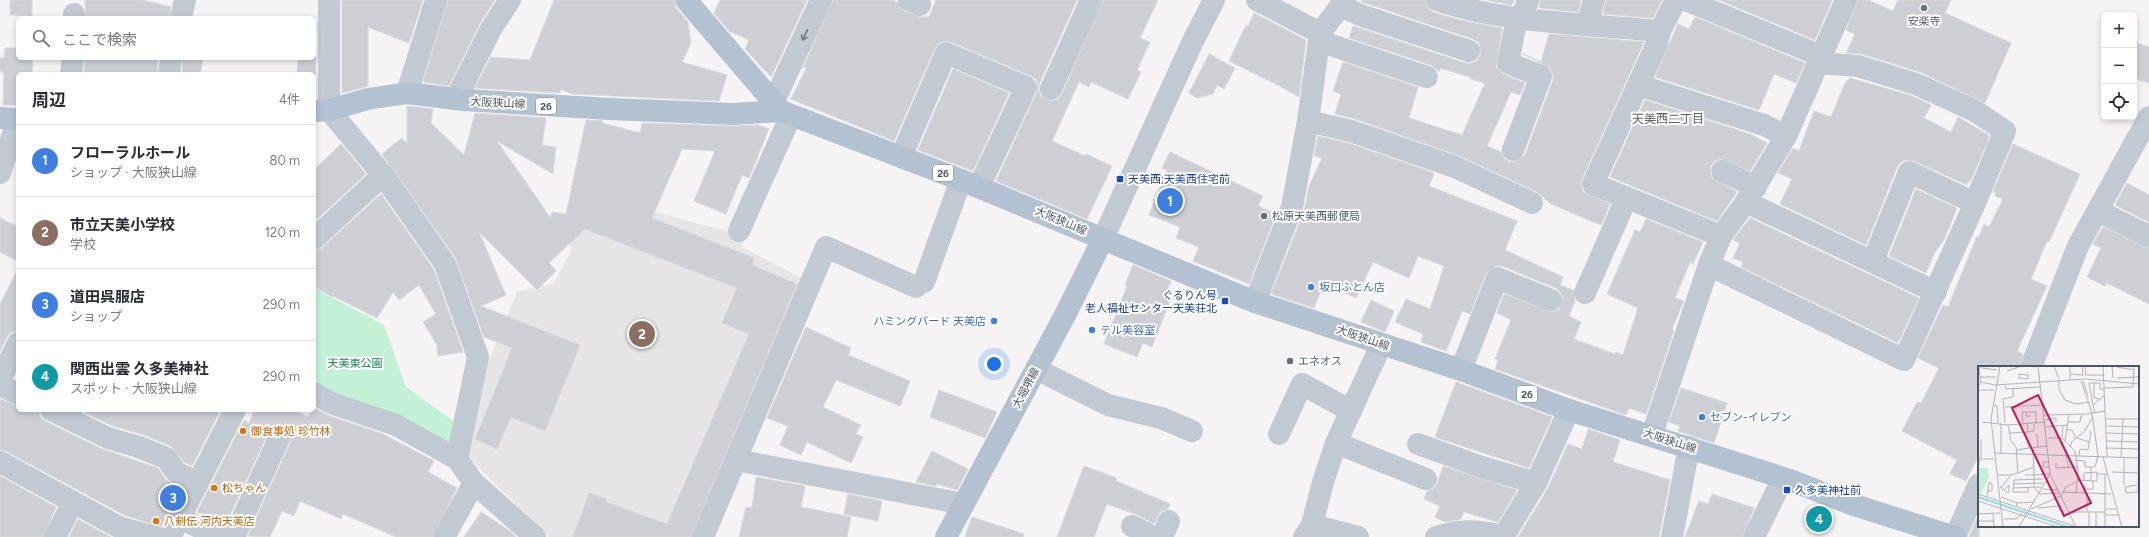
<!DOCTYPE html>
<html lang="ja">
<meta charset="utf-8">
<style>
body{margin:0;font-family:Figtree,"Noto Sans JP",sans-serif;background:#f2f2f3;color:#2b2b33}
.controls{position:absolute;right:12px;top:12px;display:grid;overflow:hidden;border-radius:6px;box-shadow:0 2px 6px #0003}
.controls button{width:36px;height:36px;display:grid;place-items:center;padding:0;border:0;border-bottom:1px solid #e1e1e2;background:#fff;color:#2b2b33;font:20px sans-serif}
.you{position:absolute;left:994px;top:364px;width:14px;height:14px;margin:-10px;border:3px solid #fff;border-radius:50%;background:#1a73e8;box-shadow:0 0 0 6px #1a73e833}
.badge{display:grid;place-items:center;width:26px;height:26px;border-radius:50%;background:#b45309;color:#fff;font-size:13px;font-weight:700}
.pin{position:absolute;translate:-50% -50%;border:2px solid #fff;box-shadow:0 1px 4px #0006}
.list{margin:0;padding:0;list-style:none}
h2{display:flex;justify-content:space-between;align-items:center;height:52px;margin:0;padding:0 16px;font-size:17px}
h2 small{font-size:13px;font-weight:400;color:#7c7c81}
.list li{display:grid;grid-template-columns:26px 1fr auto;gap:12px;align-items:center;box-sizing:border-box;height:72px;padding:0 16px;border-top:1px solid #e1e1e2}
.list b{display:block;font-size:15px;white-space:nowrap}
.list p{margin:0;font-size:13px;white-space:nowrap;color:#7c7c81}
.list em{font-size:13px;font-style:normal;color:#7c7c81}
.icon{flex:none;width:22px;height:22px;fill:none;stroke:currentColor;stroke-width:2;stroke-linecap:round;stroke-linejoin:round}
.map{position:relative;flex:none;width:2149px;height:537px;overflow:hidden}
.search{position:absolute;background:#fff;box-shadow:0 2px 6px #0003;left:16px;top:16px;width:300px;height:44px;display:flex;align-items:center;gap:10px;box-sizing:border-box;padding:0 14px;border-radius:6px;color:#7c7c81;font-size:15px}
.panel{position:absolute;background:#fff;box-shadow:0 2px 6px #0003;left:16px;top:72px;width:300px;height:340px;border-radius:6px}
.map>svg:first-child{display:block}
</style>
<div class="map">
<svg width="2149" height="537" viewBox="0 0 2149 537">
<rect width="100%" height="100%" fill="#f5f3f3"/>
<path fill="#e6e4e5" d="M637,207l108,29 -3,11 65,34 -108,256h-150l-84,-83 18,-78 34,-84 37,-9 17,-32 -2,-25z"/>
<path fill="#c3f1d5" d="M314,288l70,37 22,62 49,35 -2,30 -139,-65z"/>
<g fill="#cdcfd5" stroke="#d7d9de">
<path d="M10,0h22v16l-22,-1z"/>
<path d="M85,0h58l28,7 -2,11h-83z"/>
<path d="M342,0h81l-14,43 -41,-16v59l-26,7z"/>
<path d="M448,0h47l-15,23 -31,63 -26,-4z"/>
<path d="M554,0h120l2,8 12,14 3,21 -9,19 45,13 -8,26 -146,-7 -13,-5v4l-85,-5 16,-31 39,3z"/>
<path d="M720,0h87l-36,77 -26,-28 4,-9 -20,-9 -15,-18z"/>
<path d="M833,0h59l5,2 7,9 17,6h8l7,-17h141l-38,84v7l2,6 11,4 6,-2 4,-5 41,-94h55l-18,38 10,4 -13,28 4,2 -13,27 -37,-17 -2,5 -10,-5 -27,59 33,15 1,-2 26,12 -25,53 -91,-38 41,-89 1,-7 -2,-6 -5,-3 -80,-34 -6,-1 -6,2 -4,5 -41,93 -103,-42 16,-32 -4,1z"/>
<path d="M1362,0h63l3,8 5,4 27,8 42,8 -6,39 7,7 22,9 -5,12 -9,-3 -24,54 14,6 3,6 5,4h6l10,-7 28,-75v-6l-3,-6 -27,-14 18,8 8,-28 95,8 -62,137 -1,7 2,6 27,12 -9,21 -50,-21 -14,-12 -77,-36 -105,-37 -20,-5 6,-20 -8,-3 10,-29 75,25 -9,31 53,17 23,-52 -15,-4v-2l-30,-9v3l-3,-1 -6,-5 -82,-27 4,-12 112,37h6l6,-2 4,-6 -2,-12 -6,-4 -108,-36 -4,-1z"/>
<path d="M1486,0h28l-2,5z"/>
<path d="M1540,0h41l-3,12 -39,-4z"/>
<path d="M1606,0h56l-9,18 -50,-4z"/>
<path d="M1719,0h113l-17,40z"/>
<path d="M1858,0h10l25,11 5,-11h53l-6,13 66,30 -26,60 -65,-31 -58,-18 -16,-1 9,-19 -9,-4z"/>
<path d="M1254,13l52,27 -7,57 -21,-12 -49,-24 17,-36 2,1z"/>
<path d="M1695,17l110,46 -9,20 -22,-9 -15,36 -104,-33 23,-53 11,5z"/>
<path d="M2134,42l15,5v36l-15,-5z"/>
<path d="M5,48h13v10h15l-1,15 -14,-1v33h-15l1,-33h-4v-14h4z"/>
<path d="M314,53h2v45h-2v-24h-17l1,-16h16z"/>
<path d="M1209,54l26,14 -11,21 -7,-4 -4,9 -16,4 -8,-5z"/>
<path d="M85,58h73l-1,16h-73z"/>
<path d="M183,58h20l-3,16h-18z"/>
<path d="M953,69l56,24 -36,78 -55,-21z"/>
<path d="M1850,78l62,18 19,9 -7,13 27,14 7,-15 32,19 -20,46 -2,-1 -1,4 -53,-24 -7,-1 -6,2 -4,5 -31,78 -86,-41 12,-25 -14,-6 15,-25 6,3 15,-40 17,6 14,-34z"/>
<path d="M1645,100l105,34 17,9 -17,28 -29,-12 -6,2 -4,4 -1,7 2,6 25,14 -20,29 -107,-44z"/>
<path d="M407,106l26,3 -2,14 33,32 11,-42 71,5 -4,27 14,2 -3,27 -56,-33 53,76 2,-5 14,2 20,-94 17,1 -1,2 38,10 2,-10 90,3 26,-1 11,4 -20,49 -7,-3 -16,39 -32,-13 21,-50 -33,-2 -30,69 102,40 -2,7 45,19 -106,253h-118l16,-44 18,6 -1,3 61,22 82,-190 -27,-11 15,-35 -152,-59 -36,34 7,8 -19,19 -58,-58 27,63 -25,11 99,39 -35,86 -34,-14 -14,32 -22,-10 37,-91 -28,-11 -29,-80 -73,-103 20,-16 5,6z"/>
<path d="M1318,136l30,7 86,30 -5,13 88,35 -12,29 58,27 -3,8 13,5 2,11 -6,15 12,6 -7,17 41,15 1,-2 7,3 15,-47 -31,-14 28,-64 5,2 6,-13 57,23 -10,22 -3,-2 -15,36 9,3 -12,28 2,1 -28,84 -17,-6 -3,7 -131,-46 3,-9 -3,-1 16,-39 -14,-7 7,-19 48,18 7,-2 4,-11 -2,-6 -5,-5 -54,-22h-7l-9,7 -16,41 -8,-3 -16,40 -25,-9 2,-8 -28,-12 11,-23 24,10 14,-43 -26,-10 -9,22 -36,-16 -17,36 -32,-15 -10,25 -43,-14 33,-82 5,-26 13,-28 -8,-2z"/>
<path d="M341,144l25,30 -52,48v-52z"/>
<path d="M2013,144l67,30 -31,68 -2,-1 -16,38 16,7 -30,65 6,3 -4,13h-40v88l-13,26 -16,-7 7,-14 -55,-29 15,-29 4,1 18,-35 -21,-10 25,-53 5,2 29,-71 2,1 5,-13 5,3 14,-28 -8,-3 1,-3 -3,-1z"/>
<path d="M1170,152l93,44 -5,10 18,8 -27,70 -56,-23 6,-14 -23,-9 4,-11 -31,-12 18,-45 -5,-2z"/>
<path d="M2127,183l22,12v27l-34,-17z"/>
<path d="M1916,189l41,19 -13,32 -9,12 -9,21 -37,-17z"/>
<path d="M381,194l53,76 29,82 -25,4 -1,-11 -14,-23 13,-8 -17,-29 -20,15 -6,-8 -16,26 -44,-22 -1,1 -18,-11v-35l8,-3z"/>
<path d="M0,218l18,9v34l-18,-9z"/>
<path d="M1750,218l169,80 -21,45 -157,-76 2,-5 -10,-4 7,-15 -7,-3z"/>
<path d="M2103,227l46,21v56l-42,-21 -2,3 -18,-9 14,-29 -8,-4z"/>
<path d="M1133,265l38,16 -3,7 3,10 -19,49 -9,-4 -6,14 -33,-13 23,-58 -2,-1z"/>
<path d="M18,269v62l-7,1 -4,5 -7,14v-47z"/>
<path d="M1371,300l23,11 -9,21 -24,-10z"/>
<path d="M806,327l45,21 -3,7 62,26 -10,25 -64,-26 -13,27 38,18 -5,9 7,3 -12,26 -44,-21 -6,13 -21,-10 8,-19 -21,-8z"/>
<path d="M1456,382l96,35 -23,51 -94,-31z"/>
<path d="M1681,388l46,15 -13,40 -36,-12 2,-5 -11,-4z"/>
<path d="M939,390l58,22 -12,26 -55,-21z"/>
<path d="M0,399l18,7v4h21l1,7 5,4 57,28 56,19 8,12 15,8 -20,39 -37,-12 -118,-64 -6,-1z"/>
<path d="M314,408l13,7 56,19 51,27 -6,11 29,16 -25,49h-36l-53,-23 -2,5 -41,-18 -6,15 -12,-5 -12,26 -22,-1 43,-95 1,-7 -2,-6 -11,-4 -6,2 -4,5 -44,95 -28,-14 47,-92 5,3 6,-13h39l14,7z"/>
<path d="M86,410h127l6,3 -27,53 -8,-4 -13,-16 -27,-11 -31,-9 -28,-13z"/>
<path d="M1588,429l32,11 -7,22 57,18 -11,57h-141l29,-47 21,-46 14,5z"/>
<path d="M932,451l36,18 -11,21 -20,-6 -1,2 -20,-4z"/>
<path d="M1084,466l33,12 -1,3 54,23 -2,5 -7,2 -7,13 -16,-9 -31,-11 -13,33h-37z"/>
<path d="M1443,466l74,24 -19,32 -34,-10 -3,7 -16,3 -10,-5 5,-11 -16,-7 3,-8 6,-2 4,-5z"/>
<path d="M0,476l56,31 -13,30h-43z"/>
<path d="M756,477l49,9 -4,21 50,10 -4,20h-108l7,-30 6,1z"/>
<path d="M848,494l34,7 -4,20 -34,-7z"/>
<path d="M1712,494l42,14 -12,29h-57l14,-36 9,3z"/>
<path d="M481,512l30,20 5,5h-52z"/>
<path d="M1979,514v23h-10z"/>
<path d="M972,517l52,17 -1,3h-58z"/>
<path d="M78,519l33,18h-42z"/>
</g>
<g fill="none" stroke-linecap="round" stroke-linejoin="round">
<g stroke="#c1cad2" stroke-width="22">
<path d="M329,0v110l54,65 62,89 33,93 -21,102"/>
<path d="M909,0l11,5"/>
<path d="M1257,0l63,33"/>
<path d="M1437,0c65,23 153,24 223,31"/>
<path d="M1676,0l-16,31 -3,13 -19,41 126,40 22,11"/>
<path d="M1686,0l135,56"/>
<path d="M1341,6l19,9 109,36"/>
<path d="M74,14v4"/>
<path d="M181,18l4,-18"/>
<path d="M1522,18l6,-18"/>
<path d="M1587,24l7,-24"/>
<path d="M1319,41l108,36"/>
<path d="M1818,63l40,3 58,18 59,27 30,20 -30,72 -66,-31 -36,89"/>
<path d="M71,74l2,-16"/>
<path d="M169,74l2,-16"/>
<path d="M1638,85l-45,99 128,52"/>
<path d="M1051,89l40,-89"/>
<path d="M407,93l29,-93"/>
<path d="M456,99l35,-70 19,-29"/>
<path d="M774,101l47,-101"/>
<path d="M1308,121l43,10 104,36 77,36"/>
<path d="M1513,150l28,-74 -33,-13 9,-46"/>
<path d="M901,157l45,-104 80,34 -47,100"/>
<path d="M1722,171l34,16"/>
<path d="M0,173l18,-54"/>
<path d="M1746,202l190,90"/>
<path d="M2098,211l51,25"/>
<path d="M739,231l52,-116"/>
<path d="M314,239l69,-64"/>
<path d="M1103,239l89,-196 22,-43"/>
<path d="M1709,265l195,95 71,-157"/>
<path d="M924,282l37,-102"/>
<path d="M1585,293l41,-94"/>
<path d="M1255,302l37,-95 16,-86 12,-88 25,-33"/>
<path d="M2031,367l47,-121 71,-129"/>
<path d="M1036,369l72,36 53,13 31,13"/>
<path d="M1461,370l36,-92 54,22"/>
<path d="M0,380l18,-37"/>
<path d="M0,385l18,9"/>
<path d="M314,393l17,10 65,22 61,34 17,24 61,54"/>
<path d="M51,410l57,28 31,9 27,11 10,14 22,11"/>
<path d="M1279,434l23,-50 49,27"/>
<path d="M1652,435l57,-170 12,-29 25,-34 40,-66 60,-136"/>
<path d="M1336,443l90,36"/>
<path d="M1418,444l64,23 54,16"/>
<path d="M736,460l228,44"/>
<path d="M0,462l119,65 36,10"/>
<path d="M180,518l39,19"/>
<path d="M1312,525l46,12"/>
<path d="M1132,526l21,11"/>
<path d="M235,535l45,-99"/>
<path d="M55,537l18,-35"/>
<path d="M170,537l65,-127"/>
<path d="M444,537l30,-54"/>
<path d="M703,537l123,-290 90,40"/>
<path d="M1162,537l7,-16"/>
<path d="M1304,537l8,-12 11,-43 13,-39 45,-98"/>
<path d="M1436,537c26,-8 41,-7 67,-1"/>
<path d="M1503,537l33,-54 33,-73"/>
<path d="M1672,537l17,-90"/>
<path d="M1754,537l29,-59"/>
<path d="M1955,537l24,-53"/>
</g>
<g stroke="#b3c2d1" stroke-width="22">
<path d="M686,0l95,111"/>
<path d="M314,111l15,-1 39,-11 39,-6 57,7 146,9 123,5 48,-3 180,69 294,122 206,68 108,40 221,70 61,24 104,33"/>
<path d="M0,118l18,1"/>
<path d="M946,537l119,-222 38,-76"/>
</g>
</g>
<defs><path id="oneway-shaft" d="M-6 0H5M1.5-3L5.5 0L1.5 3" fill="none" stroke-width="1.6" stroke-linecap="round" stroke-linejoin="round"/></defs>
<use stroke="#6e7983" href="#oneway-shaft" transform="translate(805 35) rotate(115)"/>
<circle fill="#6b7280" stroke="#fff" stroke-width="1.5" cx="1924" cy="8" r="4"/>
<g fill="#1a4fb4" stroke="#fff" stroke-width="1.5">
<rect x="1116" y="175" width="8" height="8" rx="2"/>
<rect x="1221" y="297" width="8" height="8" rx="2"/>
<rect x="1783" y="486" width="8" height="8" rx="2"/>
</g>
<g fill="#5c6f8a" stroke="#fff" stroke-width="1.5">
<circle cx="1264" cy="216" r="4"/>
<circle cx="1290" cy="361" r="4"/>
</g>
<g fill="#3f7fe0" stroke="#fff" stroke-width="1.5">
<circle cx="1311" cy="287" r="4"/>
<circle cx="994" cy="321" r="4"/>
<circle cx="1092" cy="330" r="4"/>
<circle cx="1702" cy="417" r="4"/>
</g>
<g fill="#e8710a" stroke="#fff" stroke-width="1.5">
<circle cx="243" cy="431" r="4"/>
<circle cx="214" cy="488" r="4"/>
<circle cx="156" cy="521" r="4"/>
</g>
<g text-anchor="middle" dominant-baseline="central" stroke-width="4" stroke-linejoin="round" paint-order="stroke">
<g fill="#fff" stroke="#808990" stroke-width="1">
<rect x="536" y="98" width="20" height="16" rx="3"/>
<rect x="933" y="165" width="20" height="16" rx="3"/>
<rect x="1517" y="386" width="20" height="16" rx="3"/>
</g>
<g font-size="10" font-weight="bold" fill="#4a5661">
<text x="546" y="106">26</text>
<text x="943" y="173">26</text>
<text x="1527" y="394">26</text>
</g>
<g font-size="11" fill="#5b616d" stroke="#fff">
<text x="1924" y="21">安楽寺</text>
</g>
<g font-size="11" fill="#4a5661" stroke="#fff">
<text transform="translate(498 103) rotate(3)">大阪狭山線</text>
<text transform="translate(1061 221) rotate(23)">大阪狭山線</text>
<text transform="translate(1363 338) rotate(19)">大阪狭山線</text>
<text transform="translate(1026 388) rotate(-62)">大堀堺線</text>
<text transform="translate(1670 441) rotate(18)">大阪狭山線</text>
</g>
<g font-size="11" fill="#164399" stroke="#fff" text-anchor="start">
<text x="1128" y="179">天美西;天美西住宅前</text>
<text x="1217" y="295" text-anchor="end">ぐるりん号<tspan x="1217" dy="13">老人福祉センター天美荘北</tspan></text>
<text x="1795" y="490">久多美神社前</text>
</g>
<g font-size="11" fill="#4e5e75" stroke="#fff" text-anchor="start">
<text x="1272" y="216">松原天美西郵便局</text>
<text x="1298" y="361">エネオス</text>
</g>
<g font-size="11" fill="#366cbe" stroke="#fff" text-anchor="start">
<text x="1319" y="287">坂口ふとん店</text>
<text x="986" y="321" text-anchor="end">ハミングバード 天美店</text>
<text x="1100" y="330">テル美容室</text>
<text x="1710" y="417">セブン-イレブン</text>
</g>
<g font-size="11" fill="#17864f" stroke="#fff">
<text x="355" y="363">天美東公園</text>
</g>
<g font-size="11" fill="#c56008" stroke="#fff" text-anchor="start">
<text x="251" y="431">御食事処 珍竹林</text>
<text x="222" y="488">松ちゃん</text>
<text x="164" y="521">八剣伝 河内天美店</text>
</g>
<g font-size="12" fill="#5f6368" stroke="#fff">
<text x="1668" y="119">天美西二丁目</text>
</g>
</g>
<g transform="translate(1978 366)">
<rect width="161" height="161" fill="#f5f3f3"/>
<path d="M0,102h10l1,8 -8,18 -3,-1z" fill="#c3f1d5"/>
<path fill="none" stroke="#90daee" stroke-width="2" d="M0,131l90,30"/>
<path fill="none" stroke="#b1b4b9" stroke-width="1" d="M22,0l-9,53 12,108M60,0l12,108 26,53M76,0l5,13M107,0l1,9h18M125,0l4,90M134,0l1,12M139,1l17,3M4,2l15,2M29,5l15,-5M41,8l9,1v4l-9,-1zM92,8l13,1 -1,-9M2,11h16M139,12l22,-1M81,14v9l6,11 11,4 13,-2M92,14v-14M103,15l11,32 6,43M105,15l5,15M3,16l14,3M116,16v16l5,1M17,19l91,-6 53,5M27,20l1,3 34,-2M0,21l3,-5 -2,-13 3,-3M126,22l29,-1 1,-21M0,24h16M16,39l3,1 1,17M115,39l-4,-22h11v6h4M27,41l37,-2M48,46h10v12M117,47l-2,-8 11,-9M66,49l43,-1 18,-3M127,53h34M67,54l11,-2v4M4,56l26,3 37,-3M90,56h12l1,-6h2M27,57l-2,-24 10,-2v-9M45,57l-1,-11h4v4h5M128,60l33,1M68,61l21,-2M88,64h6l4,8M47,66l4,16 19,-2M50,66l6,-1v-7M32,67l18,-1 -1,-9M128,67l33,1M59,68l1,13M70,72h14l13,13 3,21 -2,22M84,72l1,-13M99,72l13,4M87,75l4,-26M129,75l32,1M92,81l2,-6 13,-10 8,-15M129,82l32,1M39,84l12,-2M16,87l55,2M23,88v-31M71,89l90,3M88,90l3,12M101,90l1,-7 8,1 3,-19M125,91l14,52h-12M143,91l2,-38M3,93h13M97,94l10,1v6h6v14M71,96h-6l1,5h6M78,97v5l21,-1M0,100l3,-10v-17M113,101h4l3,-11M134,106l27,1M40,107l16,-6M19,109h14M47,109h9l-1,-26M99,114l20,1v-7M106,115v-8l13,-1v2h10M35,118l30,-1M107,119v4h8v-8M146,119v-28M22,120l1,2 10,-13 7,-2 -2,-26 -5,-6 -3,-16M23,122l5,4h3v-7l-5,5M35,122l28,-1M50,122v4h-15l1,-12 29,-1M56,122v-13l16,-1M57,122l5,6 19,-1M65,123l15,1M85,126l48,2M159,126l-11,1 -1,-6 12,-2M0,128l96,32M160,128l1,-89M9,131l2,-15 3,2v7h-4M23,131l16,6 -1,4M0,135l80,26M39,137l17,-1M60,142l22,-2v4M53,143l30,-13 5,-9 10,-5M139,143l5,18M109,145v-17M111,145v16M91,146h36M0,148l22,-1M15,148l1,13M127,149h14M26,153h12l6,-5M0,155h15M41,161l31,-53M118,161v-15M127,161v-53"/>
<path fill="#c2185b" fill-opacity="0.15" stroke="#c2185b" stroke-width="2" d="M60,29l53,108 -27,13 -52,-108z"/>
<rect width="161" height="161" fill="none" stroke="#4a5661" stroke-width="2"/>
</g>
</svg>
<div class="controls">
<button>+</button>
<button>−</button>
<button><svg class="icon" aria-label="locate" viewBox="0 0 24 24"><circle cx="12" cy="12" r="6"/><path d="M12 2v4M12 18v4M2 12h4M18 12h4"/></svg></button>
</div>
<div class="you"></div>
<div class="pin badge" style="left:1170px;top:201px;background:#3f7fe0">1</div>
<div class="pin badge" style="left:642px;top:334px;background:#8d6e63">2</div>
<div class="pin badge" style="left:173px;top:498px;background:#3f7fe0">3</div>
<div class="pin badge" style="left:1819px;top:519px;background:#0f9aa8">4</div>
<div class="search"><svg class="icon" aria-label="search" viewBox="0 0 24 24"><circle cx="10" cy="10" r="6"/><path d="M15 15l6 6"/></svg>ここで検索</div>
<section class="panel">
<h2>周辺<small>4件</small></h2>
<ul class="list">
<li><span class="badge" style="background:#3f7fe0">1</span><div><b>フローラルホール</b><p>ショップ · 大阪狭山線</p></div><em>80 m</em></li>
<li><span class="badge" style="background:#8d6e63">2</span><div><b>市立天美小学校</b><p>学校</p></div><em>120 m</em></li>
<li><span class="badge" style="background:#3f7fe0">3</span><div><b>道田呉服店</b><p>ショップ</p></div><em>290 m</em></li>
<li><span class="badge" style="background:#0f9aa8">4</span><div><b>関西出雲 久多美神社</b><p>スポット · 大阪狭山線</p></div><em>290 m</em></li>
</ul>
</section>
</div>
